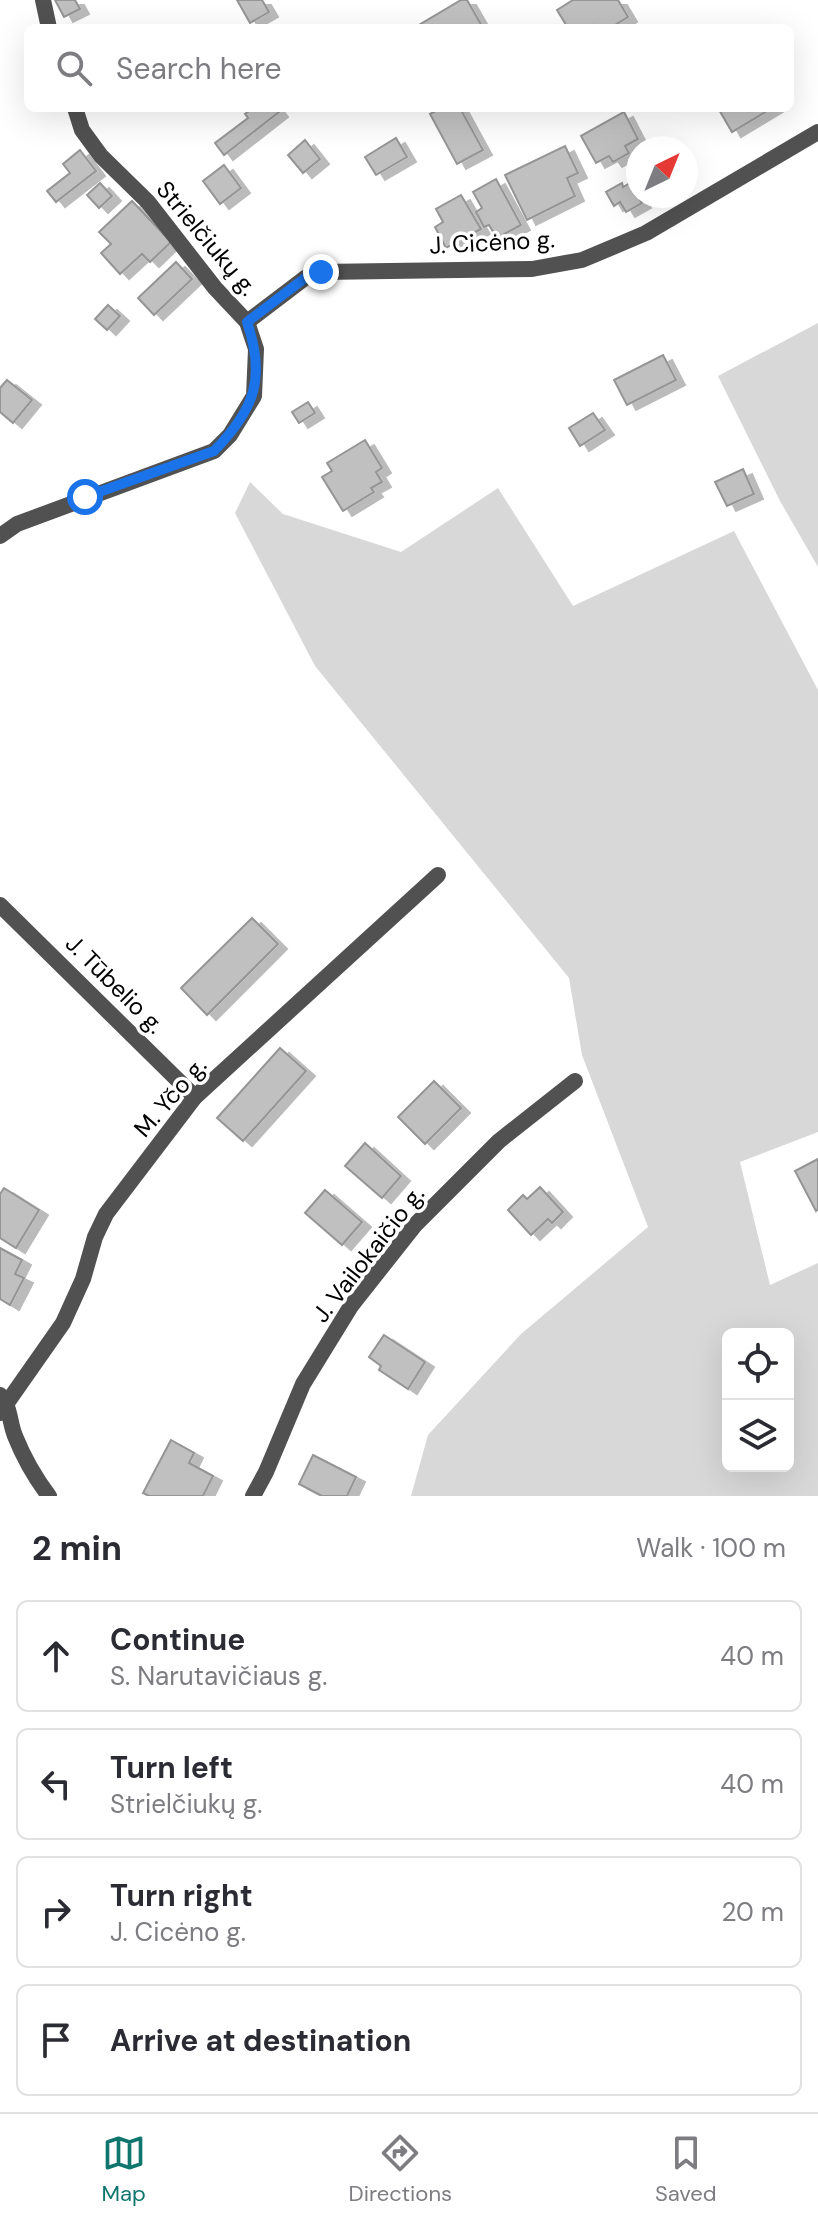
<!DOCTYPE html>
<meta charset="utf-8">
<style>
body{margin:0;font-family:"DM Sans",sans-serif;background:#f2f2f3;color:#2b2b33}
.controls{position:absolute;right:24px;bottom:24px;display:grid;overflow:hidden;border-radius:12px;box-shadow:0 8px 32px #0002}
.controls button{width:72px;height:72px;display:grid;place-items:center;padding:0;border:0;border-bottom:2px solid #e1e1e2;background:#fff;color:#2b2b33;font:40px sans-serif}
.compass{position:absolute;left:626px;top:136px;width:72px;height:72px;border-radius:50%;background:#fff;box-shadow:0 8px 32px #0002;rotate:43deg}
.stop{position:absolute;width:24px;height:24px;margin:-18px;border:6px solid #1a73e8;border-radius:50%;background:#fff}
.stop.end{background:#1a73e8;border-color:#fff;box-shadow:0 2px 8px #0008}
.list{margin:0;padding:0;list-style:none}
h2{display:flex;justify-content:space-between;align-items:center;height:104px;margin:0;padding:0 32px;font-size:34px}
h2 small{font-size:26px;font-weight:400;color:#7c7c81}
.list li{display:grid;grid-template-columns:52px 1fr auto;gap:24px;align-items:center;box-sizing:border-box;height:112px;margin:0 16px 16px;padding:0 16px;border:2px solid #e1e1e2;border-radius:12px}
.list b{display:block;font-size:30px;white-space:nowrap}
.list p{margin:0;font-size:26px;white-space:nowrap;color:#7c7c81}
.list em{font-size:26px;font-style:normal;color:#7c7c81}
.icon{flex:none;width:44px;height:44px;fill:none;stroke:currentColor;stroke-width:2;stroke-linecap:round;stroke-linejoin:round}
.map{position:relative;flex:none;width:818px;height:1496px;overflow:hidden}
.search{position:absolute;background:#fff;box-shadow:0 8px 32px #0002;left:24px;right:24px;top:24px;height:88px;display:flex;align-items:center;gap:20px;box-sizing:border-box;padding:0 28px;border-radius:12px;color:#7c7c81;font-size:30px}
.sheet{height:616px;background:#fff}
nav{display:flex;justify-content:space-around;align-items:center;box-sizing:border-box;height:112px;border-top:2px solid #e1e1e2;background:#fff;font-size:22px;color:#7c7c81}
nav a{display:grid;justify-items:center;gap:4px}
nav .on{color:#0f766e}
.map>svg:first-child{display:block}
</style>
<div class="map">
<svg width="818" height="1496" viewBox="0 0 818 1496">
<defs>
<filter id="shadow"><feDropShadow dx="9" dy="5" stdDeviation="0" flood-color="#0004"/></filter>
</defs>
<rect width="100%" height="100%" fill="#fff"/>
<g fill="#d8d8d8" fill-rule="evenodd">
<path d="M818,323v244l-38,-66 -62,-125z"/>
<path d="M250,482l33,32 118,38 97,-64 75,118 161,-75 84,159v442l-78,30 30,123 48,-22v233h-407l17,-61 93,-101 127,-107 -66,-172 -13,-77 -254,-312 -80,-153zM728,1334h60v132h-60z"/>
</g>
<g fill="#c0c0c0" stroke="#959595" stroke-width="2" filter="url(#shadow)">
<path d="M55,0h20l5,9 -16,8z"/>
<path d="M237,0h25l7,12 -19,11z"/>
<path d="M461,0h6l15,26 -68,2z"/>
<path d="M573,0h45l10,17 -18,11h-15l-2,-3 -4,3h-21l-11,-18z"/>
<path d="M253,108h23l3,4 -55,43 -9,-12 33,-25 -3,-4z"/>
<path d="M441,108h19l23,42 -26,14 -27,-50z"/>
<path d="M718,108h54l-40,24z"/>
<path d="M624,112l14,27 -13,7 4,7 -16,9 -4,-6 -13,7 -15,-27z"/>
<path d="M396,138l11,19 -31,18 -11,-18z"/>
<path d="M305,140l15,19 -17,14 -15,-18z"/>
<path d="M565,146l13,27 -11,5 8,18 -48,24 -22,-45z"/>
<path d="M80,150l16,21 -40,31 -9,-11 23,-18 -7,-9z"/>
<path d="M224,165l17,23 -21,16 -17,-23z"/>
<path d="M496,179l25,46 -24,13 -8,-13 -5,2 -8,-15 6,-4 -9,-16z"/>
<path d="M100,183l12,13 -13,12 -12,-13z"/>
<path d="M622,183l1,4 7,-4 12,20 -16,9 -6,-10 -6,4 -8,-14z"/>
<path d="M461,195l20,34 -35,19 -11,-21 8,-5 -7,-13z"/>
<path d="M132,201l39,41 -21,20 -8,-8 -22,20 -19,-21 10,-9 -12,-12z"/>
<path d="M176,262l16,17 -38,36 -16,-17z"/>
<path d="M108,305l12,11 -13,14 -12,-11z"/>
<path d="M663,355l13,25 -49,25 -13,-25z"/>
<path d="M7,380l25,20 -19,23 -13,-11v-24z"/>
<path d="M308,402l7,11 -16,10 -7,-11z"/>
<path d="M593,413l12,17 -25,16 -11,-18z"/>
<path d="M365,440l17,28 -6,4 6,10 -11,6 3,4 -31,19 -21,-34 10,-6 -5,-8z"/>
<path d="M743,469l11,25 -27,12 -12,-24z"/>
<path d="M252,918l26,26 -71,71 -26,-27z"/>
<path d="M280,1048l26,23 -63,70 -26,-23z"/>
<path d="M434,1081l27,27 -36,36 -27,-27z"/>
<path d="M365,1143l36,33 -19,22 -37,-32z"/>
<path d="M818,1159v50l-2,2 -21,-40z"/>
<path d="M540,1187l23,25 -11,11 -4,-4 -17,16 -23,-25 15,-15 4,4z"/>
<path d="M4,1188l35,22 -23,38 -16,-10v-44z"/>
<path d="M325,1190l37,32 -20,23 -37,-32z"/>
<path d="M0,1248l22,12 -7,14 9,4 -14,27 -10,-6z"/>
<path d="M384,1335l41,27 -17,27 -29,-19 2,-4 -12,-9z"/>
<path d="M171,1440l23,13 -5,10 24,13 -10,20h-54l-6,-3z"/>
<path d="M313,1455l43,22 -9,19h-25l-23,-12z"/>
</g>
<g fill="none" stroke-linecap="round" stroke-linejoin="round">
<g stroke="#515151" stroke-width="16">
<path d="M43,0l6,28"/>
<path d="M247,322l58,-44 16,-6 211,-3 50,-9 64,-27 172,-101"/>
<path d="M0,536l17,-12 197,-73 16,-16 24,-39 2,-47 -9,-27 -32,-34 -67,-86 -47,-46 -19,-26 -7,-22"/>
<path d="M0,905l195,192"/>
<path d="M0,1395c11,13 9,26 15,41 8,20 21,43 34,60"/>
<path d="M0,1413l63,-90 20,-44 12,-42 11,-23 89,-117 243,-222"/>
<path d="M253,1496l13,-24 37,-88 48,-78 64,-81 84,-84 76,-60"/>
</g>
</g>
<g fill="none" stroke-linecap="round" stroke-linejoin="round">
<path stroke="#1a73e8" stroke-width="10" d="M85,497l129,-46c41,-42 52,-73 33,-129l58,-44 16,-6"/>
</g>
<g text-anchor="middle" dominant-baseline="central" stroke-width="7" stroke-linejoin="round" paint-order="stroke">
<g font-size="24" fill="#000" stroke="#fff">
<text transform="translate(207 238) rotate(50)">Strielčiukų g.</text>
<text transform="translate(492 242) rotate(-3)">J. Cicėno g.</text>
<text transform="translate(115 984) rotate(45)">J. Tūbelio g.</text>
<text transform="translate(170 1097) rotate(-49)">M. Yčo g.</text>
<text transform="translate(368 1254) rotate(-52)">J. Vailokaičio g.</text>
</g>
</g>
</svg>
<div class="controls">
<button><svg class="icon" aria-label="locate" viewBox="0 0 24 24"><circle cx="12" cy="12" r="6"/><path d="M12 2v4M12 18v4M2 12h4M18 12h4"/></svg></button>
<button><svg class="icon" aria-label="layers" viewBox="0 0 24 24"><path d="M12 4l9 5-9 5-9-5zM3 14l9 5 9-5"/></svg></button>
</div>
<svg class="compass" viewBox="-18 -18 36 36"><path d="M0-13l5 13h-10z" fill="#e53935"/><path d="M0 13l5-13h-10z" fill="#7c7c81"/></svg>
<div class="stop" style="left:85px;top:497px"></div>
<div class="stop end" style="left:321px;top:272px"></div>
<div class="search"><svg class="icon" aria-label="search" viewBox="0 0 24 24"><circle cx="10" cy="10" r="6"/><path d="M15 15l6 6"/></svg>Search here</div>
</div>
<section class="sheet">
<h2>2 min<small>Walk · 100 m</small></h2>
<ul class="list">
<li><svg class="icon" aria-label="ahead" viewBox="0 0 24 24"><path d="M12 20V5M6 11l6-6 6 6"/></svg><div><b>Continue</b><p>S. Narutavičiaus g.</p></div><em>40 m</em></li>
<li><svg class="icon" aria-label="left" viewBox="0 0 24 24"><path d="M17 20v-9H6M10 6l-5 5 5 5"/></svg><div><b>Turn left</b><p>Strielčiukų g.</p></div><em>40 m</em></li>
<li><svg class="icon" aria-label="right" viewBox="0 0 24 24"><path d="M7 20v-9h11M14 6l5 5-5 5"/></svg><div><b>Turn right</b><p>J. Cicėno g.</p></div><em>20 m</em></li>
<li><svg class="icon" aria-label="arrive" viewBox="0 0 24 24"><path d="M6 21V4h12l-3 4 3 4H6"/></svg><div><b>Arrive at destination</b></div></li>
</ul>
</section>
<nav>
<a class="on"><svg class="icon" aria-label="map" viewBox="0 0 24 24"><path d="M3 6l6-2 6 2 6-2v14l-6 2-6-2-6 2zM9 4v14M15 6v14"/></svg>Map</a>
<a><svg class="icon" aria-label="directions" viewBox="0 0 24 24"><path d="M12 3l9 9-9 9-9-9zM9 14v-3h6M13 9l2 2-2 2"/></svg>Directions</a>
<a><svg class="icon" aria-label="saved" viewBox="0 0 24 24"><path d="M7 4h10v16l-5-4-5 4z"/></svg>Saved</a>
</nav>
